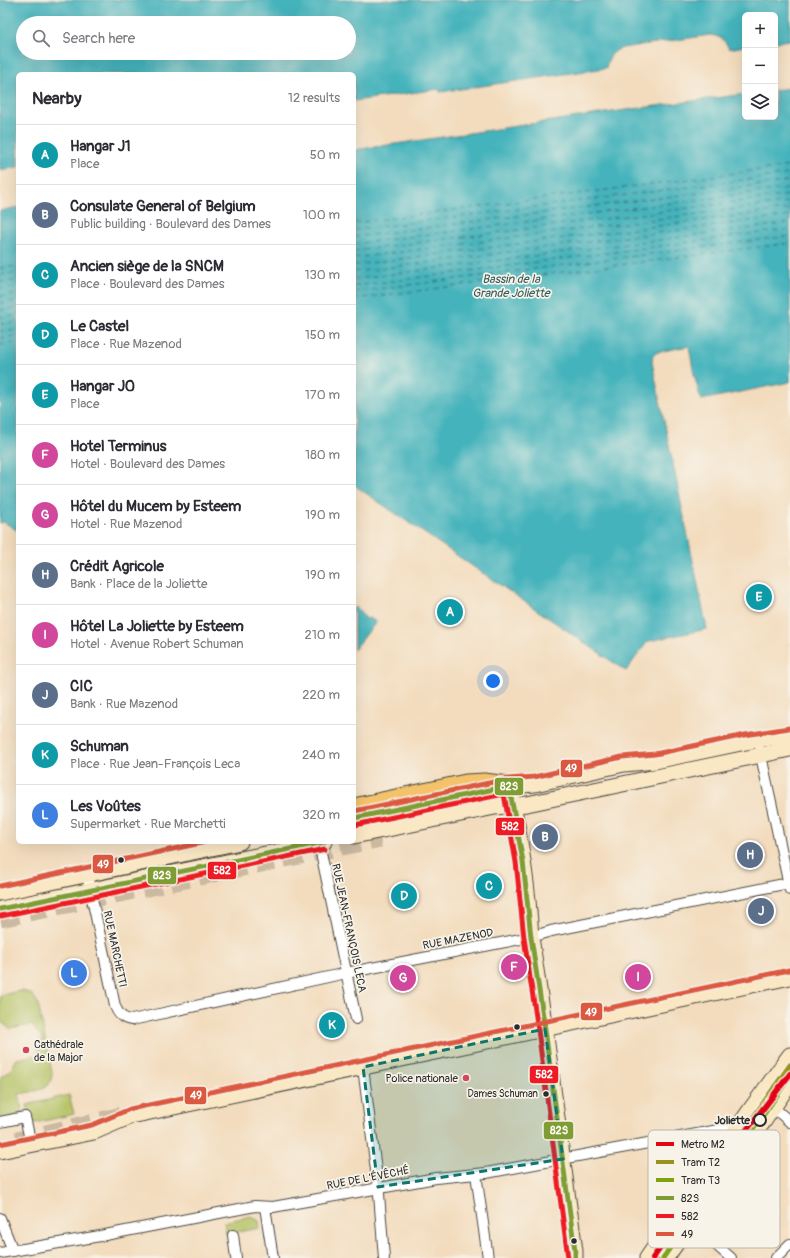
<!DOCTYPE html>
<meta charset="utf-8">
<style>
body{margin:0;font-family:Pangolin,sans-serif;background:#f7f7f7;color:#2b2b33}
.controls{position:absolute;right:12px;top:12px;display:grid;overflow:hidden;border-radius:6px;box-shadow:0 4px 16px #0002}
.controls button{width:36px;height:36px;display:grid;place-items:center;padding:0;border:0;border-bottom:1px solid #e1e1e2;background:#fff;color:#2b2b33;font:20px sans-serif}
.you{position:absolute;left:493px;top:681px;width:14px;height:14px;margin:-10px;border:3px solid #fff;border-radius:50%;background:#1a73e8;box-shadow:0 0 0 6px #1a73e833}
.badge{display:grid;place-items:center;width:26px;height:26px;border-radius:50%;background:#1a73e8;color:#fff;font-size:13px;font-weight:700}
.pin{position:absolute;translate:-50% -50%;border:2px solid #fff;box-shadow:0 1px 4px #0006}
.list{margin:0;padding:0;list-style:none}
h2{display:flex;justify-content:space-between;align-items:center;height:52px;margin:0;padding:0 16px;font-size:17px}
h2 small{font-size:13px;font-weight:400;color:#7c7c81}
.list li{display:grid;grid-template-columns:26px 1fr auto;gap:12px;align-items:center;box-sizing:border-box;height:60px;padding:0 16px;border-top:1px solid #e1e1e2}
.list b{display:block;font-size:15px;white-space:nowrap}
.list p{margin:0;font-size:13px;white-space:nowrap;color:#7c7c81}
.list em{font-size:13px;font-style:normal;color:#7c7c81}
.icon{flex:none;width:22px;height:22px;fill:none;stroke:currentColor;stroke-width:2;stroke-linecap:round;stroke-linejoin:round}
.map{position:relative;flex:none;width:790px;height:1258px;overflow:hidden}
.search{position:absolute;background:#fff;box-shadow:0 4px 16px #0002;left:16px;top:16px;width:340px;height:44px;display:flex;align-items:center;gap:10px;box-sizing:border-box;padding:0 14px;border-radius:22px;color:#7c7c81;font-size:15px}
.panel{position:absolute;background:#fff;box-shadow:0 4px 16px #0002;left:16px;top:72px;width:340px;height:772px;border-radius:6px}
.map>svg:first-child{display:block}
</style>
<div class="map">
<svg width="790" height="1258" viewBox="0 0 790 1258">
<rect width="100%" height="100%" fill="#f7f3e8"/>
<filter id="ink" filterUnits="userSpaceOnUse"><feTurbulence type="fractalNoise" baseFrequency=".025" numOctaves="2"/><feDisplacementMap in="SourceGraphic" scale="8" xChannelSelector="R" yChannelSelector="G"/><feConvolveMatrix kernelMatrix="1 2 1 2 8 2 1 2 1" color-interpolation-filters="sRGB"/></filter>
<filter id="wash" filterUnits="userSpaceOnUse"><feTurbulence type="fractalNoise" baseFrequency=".012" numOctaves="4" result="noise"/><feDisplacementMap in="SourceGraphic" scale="16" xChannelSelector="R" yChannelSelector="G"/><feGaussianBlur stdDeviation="0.9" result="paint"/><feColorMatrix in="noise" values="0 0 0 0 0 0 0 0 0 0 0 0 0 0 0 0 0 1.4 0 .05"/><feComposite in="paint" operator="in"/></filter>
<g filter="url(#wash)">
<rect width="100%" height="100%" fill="#f3dcbd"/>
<g fill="#b5c366" stroke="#707748">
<path d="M21,991c9,1 13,4 17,13l14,69c0,18 -19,18 -33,21l4,20 -23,6v-42l10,-7 7,-12 20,-4 2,-3 -1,-5c11,-10 -2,-12 -4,-20l-3,-2 -21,4 -10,-8v-26z"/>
<path d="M69,1095l5,19 -43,10 -4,-19z"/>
<path d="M251,1216l8,5 1,7 -34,6 -2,-12z"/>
</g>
<g fill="#44b3bc" stroke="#386f74" fill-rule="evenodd">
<path d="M0,0h790v40l-15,2v-27h-30v31l-16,3c-4,-9 -9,-13 -19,-14l-88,13c-10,4 -14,9 -16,20l-166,24 -1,-3 -85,12v-27h-336v93l-18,3zM23,23h326v30h-326z"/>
<path d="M790,88v294l-89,18 -7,-26 -5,-28 -31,6 -5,3 -1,7 55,267 -58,12 -5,5 -18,25 -272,-186v-335l272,-40 119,-16v23h30v-27z"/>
<path d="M18,207v324l-14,-9 -4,1v-312z"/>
<path d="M354,607l7,4 -1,2 7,6 2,-1 7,4 -22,28z"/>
</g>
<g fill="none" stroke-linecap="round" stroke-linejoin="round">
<g stroke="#345b5e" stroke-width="1" stroke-dasharray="5 4" stroke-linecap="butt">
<path d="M354,223l436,-57"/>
<path d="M354,230l436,-56"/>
<path d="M354,237l436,-56"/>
<path d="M354,244l436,-56"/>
<path d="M354,251l436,-56"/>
<path d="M354,258l436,-56"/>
<path d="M354,265l436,-56"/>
<path d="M0,268l18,-2"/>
<path d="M354,272l436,-56"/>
<path d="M0,275l18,-2"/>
<path d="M354,279l436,-56"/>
<path d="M0,282l18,-2"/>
<path d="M354,286l436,-57"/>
<path d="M0,289l18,-2"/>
<path d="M354,292l436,-56"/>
<path d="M0,296l18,-2"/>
<path d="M354,299l436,-56"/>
<path d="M0,303l18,-2"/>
<path d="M0,310l18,-2"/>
<path d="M0,317l18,-2"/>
<path d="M0,324l18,-2"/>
<path d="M0,331l18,-2"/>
<path d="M0,338l18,-2"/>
<path d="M0,345l18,-3"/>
</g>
</g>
</g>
<g filter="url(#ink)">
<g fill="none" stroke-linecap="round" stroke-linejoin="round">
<g stroke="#cbb9a0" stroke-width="19" stroke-dasharray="19 10" stroke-linecap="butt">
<path d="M152,875l55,-23"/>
<path d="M0,918l380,-80"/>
<path d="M17,1141l110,-26"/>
</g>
<defs>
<g id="street">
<path d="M760,751l30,139"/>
<path d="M319,843l37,176"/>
<path d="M87,875l28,131c3,8 7,13 17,14l214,-47 185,-36 20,-6 238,-48"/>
<path d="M363,1067l16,127 5,64"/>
<path d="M773,1107l17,15"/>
<path d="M0,1122l25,-5 5,23 -10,2"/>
<path d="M476,1174l12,84"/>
<path d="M265,1207l8,51"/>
<path d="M0,1218l13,33"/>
<path d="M691,1223l40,35"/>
<path d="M233,1235l3,23"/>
<path d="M0,1253l100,-17 155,-30 18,1 163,-29 50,-5 254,-47"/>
<path d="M776,1258l14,-14"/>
</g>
<g id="secondary">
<path d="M509,786c11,49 19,101 22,151l14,92 30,222v7"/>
<path d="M354,818l118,-25 37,-7 26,-2 89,-20 32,-3 90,-19 44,-7"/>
<path d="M354,836l141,-29 32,-3 263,-55"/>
<path d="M0,893l240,-51"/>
<path d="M0,909l324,-67"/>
<path d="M0,1151l94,-19 37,-16 10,-2 649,-137"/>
<path d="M647,1258l103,-148 40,-55"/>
<path d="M666,1258l73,-104 25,-33 26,-38"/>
</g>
<path id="highway" d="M354,808l112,-24 18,-1 25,3"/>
</defs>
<use href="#street" stroke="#494641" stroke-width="12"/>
<use href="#secondary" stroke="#494641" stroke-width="17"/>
<use href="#highway" stroke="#494641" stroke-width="21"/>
<use href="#street" stroke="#fff" stroke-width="10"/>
<use href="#secondary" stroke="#fae7c3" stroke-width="15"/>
<use href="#highway" stroke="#f3c26a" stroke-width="19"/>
<defs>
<g id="bus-1">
<path d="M354,818l155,-32 14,75 8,76 14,92 30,222v7"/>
<path d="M0,909l324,-67"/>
</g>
<g id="bus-2">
<path d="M355,825l149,-31 12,68 8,76 14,92 30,228"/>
<path d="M1,916l324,-67"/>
</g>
<g id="bus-3">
<path d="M354,811l154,-32 26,-2 88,-20 33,-3 90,-19 44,-7"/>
<path d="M0,886l206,-44"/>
<path d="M0,1144l92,-19 38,-16 659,-139"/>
</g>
</defs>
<use href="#bus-1" stroke="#f7f3e8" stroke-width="8"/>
<use href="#bus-2" stroke="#f7f3e8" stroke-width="8"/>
<use href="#bus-3" stroke="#f7f3e8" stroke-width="8"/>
<use href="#bus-1" stroke="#809c35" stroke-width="5"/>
<use href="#bus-2" stroke="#ec1b24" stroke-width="5"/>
<use href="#bus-3" stroke="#dc5941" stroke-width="5"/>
<defs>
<path id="tram-1" d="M654,1258l136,-193"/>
<path id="tram-2" d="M663,1258l127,-181"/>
</defs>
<use href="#tram-1" stroke="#f7f3e8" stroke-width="8"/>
<use href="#tram-2" stroke="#f7f3e8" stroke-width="8"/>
<use href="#tram-1" stroke="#9a921f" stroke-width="5"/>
<use href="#tram-2" stroke="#81a113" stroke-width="5"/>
<defs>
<path id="metro-1" d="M653,1258l48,-69 89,-115"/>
</defs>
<use href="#metro-1" stroke="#f7f3e8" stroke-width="9"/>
<use href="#metro-1" stroke="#e30513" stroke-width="6"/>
</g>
</g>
<path fill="#0f766e" fill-opacity="0.2" stroke="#0f766e" stroke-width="3" stroke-dasharray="8 5" stroke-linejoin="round" d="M545,1029l18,130 -185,28 -15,-120z"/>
<g fill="#2b2b2b" stroke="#f7f3e8" stroke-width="1.5">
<circle cx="121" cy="860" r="3.5"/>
<circle cx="517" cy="1027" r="3.5"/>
<circle cx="546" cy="1094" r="3.5"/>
<circle cx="574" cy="1241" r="3.5"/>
</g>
<g fill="#d1495b" stroke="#f7f3e8" stroke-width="1.5">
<circle cx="26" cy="1050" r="4"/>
<circle cx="466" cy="1078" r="4"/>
</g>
<circle fill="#f7f3e8" stroke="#2b2b2b" stroke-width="2" cx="760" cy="1120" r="6"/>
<g text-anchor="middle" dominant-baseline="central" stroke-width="3.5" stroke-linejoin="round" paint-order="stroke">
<g font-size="10" fill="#2b2b2b" stroke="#f7f3e8" text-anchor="end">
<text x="538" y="1094">Dames Schuman</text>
</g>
<g font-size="11" fill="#2b2b2b" stroke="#f7f3e8">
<text transform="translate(349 928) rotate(78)">RUE JEAN-FRANÇOIS LECA</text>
<text transform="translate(458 939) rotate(-11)">RUE MAZENOD</text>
<text transform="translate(115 949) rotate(78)">RUE MARCHETTI</text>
<text transform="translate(368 1178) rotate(-11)">RUE DE L'ÉVÊCHÉ</text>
</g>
<g font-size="11" fill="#2b2b2b" stroke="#f7f3e8" text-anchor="start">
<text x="34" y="1044">Cathédrale<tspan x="34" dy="13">de la Major</tspan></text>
<text x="458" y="1078" text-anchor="end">Police nationale</text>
</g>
<g font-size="11" font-weight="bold" fill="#2b2b2b" stroke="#f7f3e8" text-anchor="end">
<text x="750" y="1120">Joliette</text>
</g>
<g font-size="12" font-style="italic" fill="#345b5e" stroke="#f7f3e8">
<text x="511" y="279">Bassin de la<tspan x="511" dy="14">Grande Joliette</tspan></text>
</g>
</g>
<rect x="648" y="1130" width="132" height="118" rx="6" fill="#f7f3e8" stroke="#bab7af" stroke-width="1"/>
<rect x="656" y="1142" width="18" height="4" fill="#e30513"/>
<rect x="656" y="1160" width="18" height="4" fill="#9a921f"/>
<rect x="656" y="1178" width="18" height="4" fill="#81a113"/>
<rect x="656" y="1196" width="18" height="4" fill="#809c35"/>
<rect x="656" y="1214" width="18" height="4" fill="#ec1b24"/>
<rect x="656" y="1232" width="18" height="4" fill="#dc5941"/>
<g font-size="11" fill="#2b2b2b">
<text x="681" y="1148">Metro M2</text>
<text x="681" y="1166">Tram T2</text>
<text x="681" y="1184">Tram T3</text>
<text x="681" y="1202">82S</text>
<text x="681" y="1220">582</text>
<text x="681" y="1238">49</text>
</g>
<g stroke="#f7f3e8" stroke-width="1.5">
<rect x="560" y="759" width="23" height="19" rx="4" fill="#dc5941"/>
<rect x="494" y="777" width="30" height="19" rx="4" fill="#809c35"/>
<rect x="495" y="817" width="30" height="19" rx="4" fill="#ec1b24"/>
<rect x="92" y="854" width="22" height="20" rx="4" fill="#dc5941"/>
<rect x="207" y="861" width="30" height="19" rx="4" fill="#ec1b24"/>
<rect x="147" y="866" width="30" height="19" rx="4" fill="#809c35"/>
<rect x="580" y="1002" width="23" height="19" rx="4" fill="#dc5941"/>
<rect x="529" y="1065" width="30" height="19" rx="4" fill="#ec1b24"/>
<rect x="184" y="1086" width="23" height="19" rx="4" fill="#dc5941"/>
<rect x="543" y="1121" width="31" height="19" rx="4" fill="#809c35"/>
</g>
<g font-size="11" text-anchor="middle" font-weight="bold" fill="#fff">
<text x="571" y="772">49</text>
<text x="509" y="790">82S</text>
<text x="510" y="830">582</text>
<text x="103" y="868">49</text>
<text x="222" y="874">582</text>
<text x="162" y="879">82S</text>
<text x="591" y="1016">49</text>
<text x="544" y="1078">582</text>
<text x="196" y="1099">49</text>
<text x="559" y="1134">82S</text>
</g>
</svg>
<div class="controls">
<button>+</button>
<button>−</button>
<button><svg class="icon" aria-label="layers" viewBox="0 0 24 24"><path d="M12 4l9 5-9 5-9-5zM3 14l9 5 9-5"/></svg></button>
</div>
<div class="you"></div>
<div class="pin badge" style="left:450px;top:612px;background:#0f9aa8">A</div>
<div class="pin badge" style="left:545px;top:837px;background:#5c6f8a">B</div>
<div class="pin badge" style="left:489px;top:886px;background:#0f9aa8">C</div>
<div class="pin badge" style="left:404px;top:896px;background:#0f9aa8">D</div>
<div class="pin badge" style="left:759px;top:597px;background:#0f9aa8">E</div>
<div class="pin badge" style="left:514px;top:967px;background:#d1479c">F</div>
<div class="pin badge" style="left:403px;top:978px;background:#d1479c">G</div>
<div class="pin badge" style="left:750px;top:855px;background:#5c6f8a">H</div>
<div class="pin badge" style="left:638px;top:977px;background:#d1479c">I</div>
<div class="pin badge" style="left:761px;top:911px;background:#5c6f8a">J</div>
<div class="pin badge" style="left:332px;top:1025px;background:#0f9aa8">K</div>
<div class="pin badge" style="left:74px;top:973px;background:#3f7fe0">L</div>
<div class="search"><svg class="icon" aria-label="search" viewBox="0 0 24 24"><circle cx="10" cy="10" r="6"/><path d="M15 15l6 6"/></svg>Search here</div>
<section class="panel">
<h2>Nearby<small>12 results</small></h2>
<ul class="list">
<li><span class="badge" style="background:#0f9aa8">A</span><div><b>Hangar J1</b><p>Place</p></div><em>50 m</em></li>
<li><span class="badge" style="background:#5c6f8a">B</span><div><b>Consulate General of Belgium</b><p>Public building · Boulevard des Dames</p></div><em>100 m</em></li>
<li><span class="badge" style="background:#0f9aa8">C</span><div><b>Ancien siège de la SNCM</b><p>Place · Boulevard des Dames</p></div><em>130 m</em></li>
<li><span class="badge" style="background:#0f9aa8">D</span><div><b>Le Castel</b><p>Place · Rue Mazenod</p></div><em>150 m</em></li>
<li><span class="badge" style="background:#0f9aa8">E</span><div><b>Hangar J0</b><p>Place</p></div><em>170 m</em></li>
<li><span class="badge" style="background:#d1479c">F</span><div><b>Hotel Terminus</b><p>Hotel · Boulevard des Dames</p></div><em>180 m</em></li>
<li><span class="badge" style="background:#d1479c">G</span><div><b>Hôtel du Mucem by Esteem</b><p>Hotel · Rue Mazenod</p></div><em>190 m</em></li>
<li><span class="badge" style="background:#5c6f8a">H</span><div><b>Crédit Agricole</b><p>Bank · Place de la Joliette</p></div><em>190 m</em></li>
<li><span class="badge" style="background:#d1479c">I</span><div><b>Hôtel La Joliette by Esteem</b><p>Hotel · Avenue Robert Schuman</p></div><em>210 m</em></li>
<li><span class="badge" style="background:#5c6f8a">J</span><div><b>CIC</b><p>Bank · Rue Mazenod</p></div><em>220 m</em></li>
<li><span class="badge" style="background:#0f9aa8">K</span><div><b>Schuman</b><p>Place · Rue Jean-François Leca</p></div><em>240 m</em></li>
<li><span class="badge" style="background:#3f7fe0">L</span><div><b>Les Voûtes</b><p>Supermarket · Rue Marchetti</p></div><em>320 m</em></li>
</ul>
</section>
</div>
